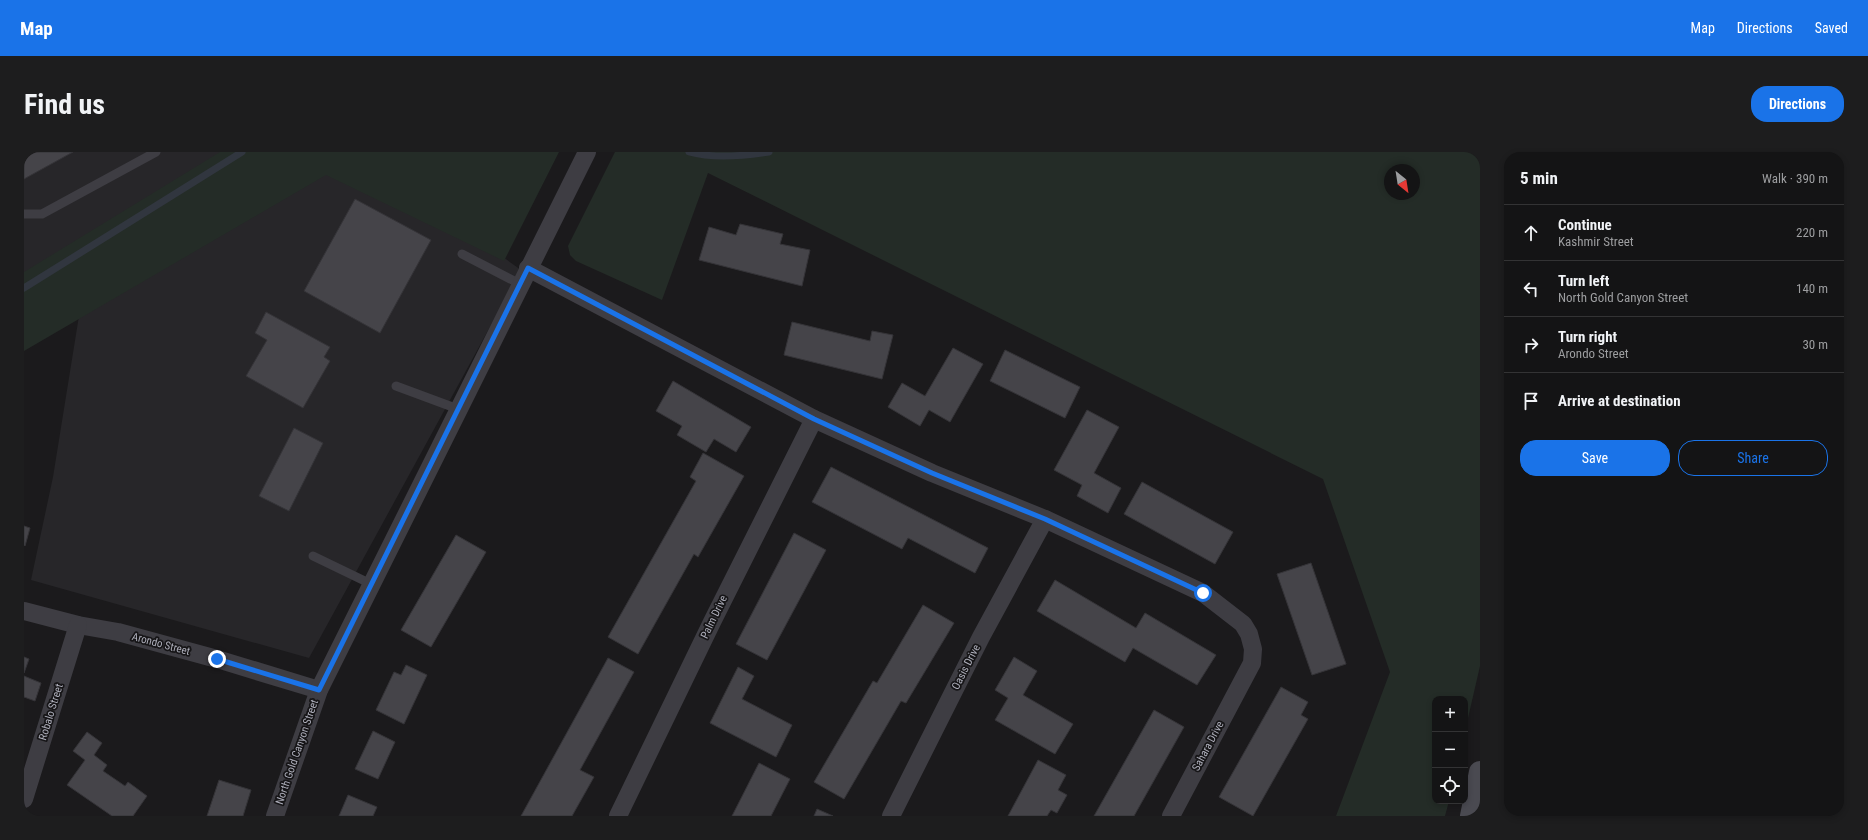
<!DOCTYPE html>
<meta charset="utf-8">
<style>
body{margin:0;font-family:"Roboto Condensed",sans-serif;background:#1d1d1e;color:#f1f3f6}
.controls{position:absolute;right:12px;bottom:12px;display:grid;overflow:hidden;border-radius:8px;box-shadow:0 2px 6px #0003}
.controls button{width:36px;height:36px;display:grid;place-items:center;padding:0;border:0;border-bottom:1px solid #333334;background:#141415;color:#f1f3f6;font:20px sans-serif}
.compass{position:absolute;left:1360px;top:12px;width:36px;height:36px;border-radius:50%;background:#141415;box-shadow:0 2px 6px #0003;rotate:150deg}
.stop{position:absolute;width:12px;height:12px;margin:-9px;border:3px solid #1a73e8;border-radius:50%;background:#fff}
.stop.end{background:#1a73e8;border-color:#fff;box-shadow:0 1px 4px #0008}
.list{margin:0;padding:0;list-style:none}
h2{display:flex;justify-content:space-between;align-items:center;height:52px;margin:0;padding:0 16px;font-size:17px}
h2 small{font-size:13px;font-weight:400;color:#9d9ea0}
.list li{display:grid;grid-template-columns:26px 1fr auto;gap:12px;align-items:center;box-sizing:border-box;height:56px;padding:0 16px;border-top:1px solid #333334}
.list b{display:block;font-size:15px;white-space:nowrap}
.list p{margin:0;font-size:13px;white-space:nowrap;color:#9d9ea0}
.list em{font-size:13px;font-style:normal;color:#9d9ea0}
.actions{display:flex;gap:8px;padding:12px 16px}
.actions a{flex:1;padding:9px 0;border:1px solid #1a73e8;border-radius:16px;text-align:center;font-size:14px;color:#1a73e8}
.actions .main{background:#1a73e8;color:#fff}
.icon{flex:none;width:22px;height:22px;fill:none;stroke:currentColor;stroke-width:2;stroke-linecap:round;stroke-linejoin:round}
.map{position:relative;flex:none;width:1456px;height:664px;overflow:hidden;border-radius:16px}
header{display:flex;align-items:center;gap:24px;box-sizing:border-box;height:56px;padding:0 20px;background:#1a73e8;color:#fff}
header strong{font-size:19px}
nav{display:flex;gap:22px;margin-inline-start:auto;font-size:14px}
.intro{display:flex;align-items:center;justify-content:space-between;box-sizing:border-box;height:96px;padding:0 24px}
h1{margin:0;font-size:28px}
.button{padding:10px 18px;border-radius:16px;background:#1a73e8;color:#fff;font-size:14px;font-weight:700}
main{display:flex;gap:24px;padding:0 24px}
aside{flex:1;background:#141415;border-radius:16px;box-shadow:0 2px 6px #0003}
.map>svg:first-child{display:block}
</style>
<header>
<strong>Map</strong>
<nav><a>Map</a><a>Directions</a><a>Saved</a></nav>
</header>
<div class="intro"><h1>Find us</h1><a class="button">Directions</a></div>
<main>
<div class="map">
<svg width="1456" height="664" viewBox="0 0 1456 664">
<rect width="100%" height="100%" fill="#1b1a1c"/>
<g fill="#272629">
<path d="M0,0h224l-224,121z"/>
<path d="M309,11l163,89 25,18 -212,388 -278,-78 22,-103 30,-186z"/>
</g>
<g fill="#242c27" fill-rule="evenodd">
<path d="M196,0h339l-55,109 -178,-86 -302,176v-79z"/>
<path d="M591,0h865v514l-15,65v-32h-30v102h14l-4,15h-109l54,-144 -67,-193 -615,-306 -46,127 -86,-39 -6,-6 -2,-9zM1366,18h24v24h-24z"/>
</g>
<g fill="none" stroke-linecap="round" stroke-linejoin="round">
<g stroke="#31363f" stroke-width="7">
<path d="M665,0c25,7 55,4 80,0"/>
<path d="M0,136l218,-136"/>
</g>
</g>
<g fill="#454449" stroke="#353438">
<path d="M0,0h49l-49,27z"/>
<path d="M331,47l76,41 -51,93 -76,-42z"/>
<path d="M716,72l43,10 -3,10 30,6 -8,36 -103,-26 10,-33 27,8z"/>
<path d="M242,160l64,35 -6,10 6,4 -27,47 -57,-32 21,-36 -12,-7z"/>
<path d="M768,170l78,19 2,-10 21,4 -11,44 -98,-24z"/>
<path d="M929,196l30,16 -33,58 -21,-12 -9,16 -32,-19 14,-24 23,13z"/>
<path d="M981,198l75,37 -15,31 -75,-37z"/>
<path d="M649,229l78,46 -15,25 -22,-13 -8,13 -29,-17 5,-9 -26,-15z"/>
<path d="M1063,258l32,17 -25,46 27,15 -13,25 -31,-17 5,-11 -28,-15z"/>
<path d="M270,276l29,15 -34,68 -30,-15z"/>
<path d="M679,301l41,23 -46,81 -4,-3 -56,100 -30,-17 88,-156 -6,-4z"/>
<path d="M807,315l157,81 -13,25 -67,-35 -6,11 -90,-47z"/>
<path d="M1118,330l91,50 -18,32 -91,-50z"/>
<path d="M0,374l6,2 -5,18 -1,-1z"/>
<path d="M770,381l32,17 -59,110 -31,-16z"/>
<path d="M432,383l30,17 -55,95 -30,-17z"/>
<path d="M1287,411l35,101 -34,11 -35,-101z"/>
<path d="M1031,428l81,48 9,-15 71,42 -19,30 -64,-37 -8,14 -88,-51z"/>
<path d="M899,453l31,18 -48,80 -5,-2 -57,98 -30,-17 59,-101 4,2z"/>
<path d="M0,505l5,2 -5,14z"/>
<path d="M990,505l23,14 -14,24 50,29 -18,30 -60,-34 13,-22 -13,-8z"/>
<path d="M584,506l26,14 -54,98 14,7 -22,39h-51z"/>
<path d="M382,513l21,10 -23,49 -28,-14 18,-38 7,3z"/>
<path d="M714,515l16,9 -12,23 50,26 -16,32 -66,-34z"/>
<path d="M0,524l17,7 -6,18 -11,-4z"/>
<path d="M1257,535l27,15 -7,13 7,4 -55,97 -34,-19z"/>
<path d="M1130,558l30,17 -50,89h-40z"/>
<path d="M349,579l22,11 -17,37 -23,-10z"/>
<path d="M63,580l15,11 -8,12 13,10 -4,6 22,15 3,-4 19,14 -14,20h-21l-45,-31 18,-25 -12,-9z"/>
<path d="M1014,608l28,15 -8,15 9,5 -10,18 -6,-3 -4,6h-39z"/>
<path d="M735,611l31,16 -19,37h-39z"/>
<path d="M195,628l32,10 -8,26h-36z"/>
<path d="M324,643l29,12 -4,9h-34z"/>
<path d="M793,657l16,7h-19z"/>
</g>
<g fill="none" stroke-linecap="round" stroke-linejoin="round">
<g stroke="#3e3d43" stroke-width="9">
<path d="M0,62h18l114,-62"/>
<path d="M438,102l58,30"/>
<path d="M372,234l62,23"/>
<path d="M289,404l58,28"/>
</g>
<g stroke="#3e3d43" stroke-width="18">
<path d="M504,116l286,151 118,54 113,46 158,74 40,31 6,10 4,15 -1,14 -81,153"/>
<path d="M0,459l54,14 40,7 99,27 102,31"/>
<path d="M0,647l54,-174"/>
<path d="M251,664l44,-126 268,-538"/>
<path d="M594,664l94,-194 102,-203"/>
<path d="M867,664l90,-179 64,-118"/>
</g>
<path stroke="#4a4a51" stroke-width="22" d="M1447,664l9,-44"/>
</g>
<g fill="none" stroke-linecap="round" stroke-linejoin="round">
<path stroke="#1a73e8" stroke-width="5" d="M193,507l102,31 209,-422 286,151 118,54 113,46 158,74"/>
</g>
<g text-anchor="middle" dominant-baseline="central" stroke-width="3.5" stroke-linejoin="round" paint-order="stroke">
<g font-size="11" fill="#aeafbb" stroke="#161517">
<text transform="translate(690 465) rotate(-64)">Palm Drive</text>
<text transform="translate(137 492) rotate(15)">Arondo Street</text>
<text transform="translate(942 515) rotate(-63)">Oasis Drive</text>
<text transform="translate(27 560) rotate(-73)">Robalo Street</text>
<text transform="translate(1184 594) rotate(-62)">Sahara Drive</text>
<text transform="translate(273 600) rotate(-71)">North Gold Canyon Street</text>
</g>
</g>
</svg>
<div class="controls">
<button>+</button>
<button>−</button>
<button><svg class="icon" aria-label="locate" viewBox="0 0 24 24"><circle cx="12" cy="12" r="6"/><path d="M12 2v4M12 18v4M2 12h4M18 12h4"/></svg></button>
</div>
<svg class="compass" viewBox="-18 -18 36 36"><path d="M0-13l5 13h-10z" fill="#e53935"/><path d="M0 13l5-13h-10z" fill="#9d9ea0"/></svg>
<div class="stop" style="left:1179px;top:441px"></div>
<div class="stop end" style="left:193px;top:507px"></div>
</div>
<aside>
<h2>5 min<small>Walk · 390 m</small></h2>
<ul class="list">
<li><svg class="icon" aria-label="ahead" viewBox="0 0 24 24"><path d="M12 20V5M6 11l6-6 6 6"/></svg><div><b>Continue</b><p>Kashmir Street</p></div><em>220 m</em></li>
<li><svg class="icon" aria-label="left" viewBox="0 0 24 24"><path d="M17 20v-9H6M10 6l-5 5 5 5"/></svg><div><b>Turn left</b><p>North Gold Canyon Street</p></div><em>140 m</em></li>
<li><svg class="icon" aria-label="right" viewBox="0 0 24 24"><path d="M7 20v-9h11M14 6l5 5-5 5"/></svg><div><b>Turn right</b><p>Arondo Street</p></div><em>30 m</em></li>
<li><svg class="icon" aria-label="arrive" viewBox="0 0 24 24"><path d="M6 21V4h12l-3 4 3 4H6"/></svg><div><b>Arrive at destination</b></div></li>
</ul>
<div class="actions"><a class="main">Save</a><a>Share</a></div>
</aside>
</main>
